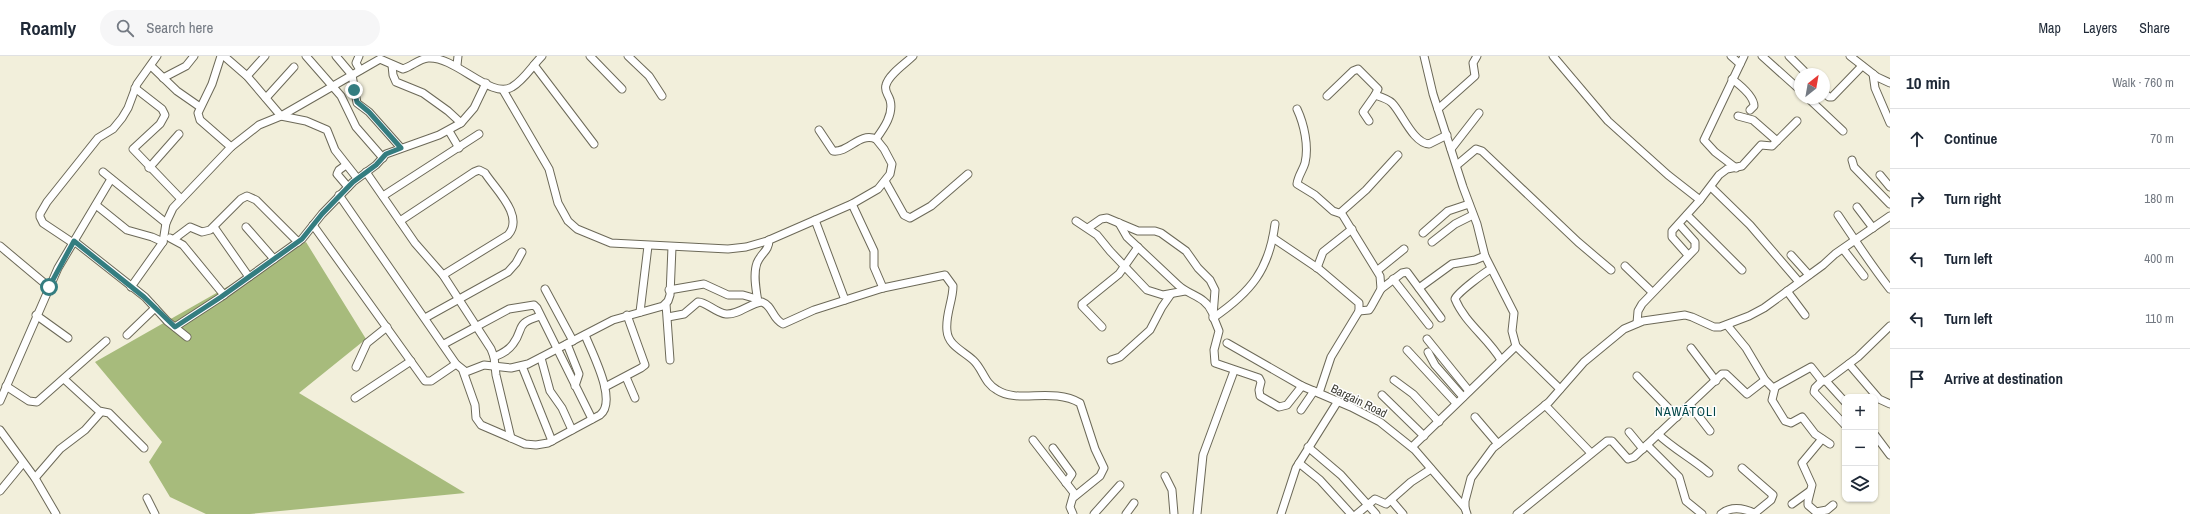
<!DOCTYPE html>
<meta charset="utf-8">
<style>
body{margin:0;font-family:"Archivo Narrow",sans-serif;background:#f6f6f7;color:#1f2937}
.controls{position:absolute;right:12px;bottom:12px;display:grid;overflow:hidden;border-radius:8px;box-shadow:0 1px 3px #0004}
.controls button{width:36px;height:36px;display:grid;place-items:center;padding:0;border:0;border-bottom:1px solid #e0e1e3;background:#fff;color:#1f2937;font:20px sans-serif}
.compass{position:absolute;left:1794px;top:12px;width:36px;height:36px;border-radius:50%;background:#fff;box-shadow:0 1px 3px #0004;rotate:31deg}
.stop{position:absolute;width:12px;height:12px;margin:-9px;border:3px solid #347d80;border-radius:50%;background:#fff}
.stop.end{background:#347d80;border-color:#fff;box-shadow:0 1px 4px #0008}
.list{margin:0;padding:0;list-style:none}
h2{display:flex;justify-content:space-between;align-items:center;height:52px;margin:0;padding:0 16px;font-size:17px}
h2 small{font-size:13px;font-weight:400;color:#747a83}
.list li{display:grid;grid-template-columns:26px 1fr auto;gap:12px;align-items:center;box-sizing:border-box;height:60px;padding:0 16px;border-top:1px solid #e0e1e3}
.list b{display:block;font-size:15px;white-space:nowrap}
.list em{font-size:13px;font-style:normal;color:#747a83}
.icon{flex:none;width:22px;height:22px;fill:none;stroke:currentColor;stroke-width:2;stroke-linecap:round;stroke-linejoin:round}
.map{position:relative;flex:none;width:1890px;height:458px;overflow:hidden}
header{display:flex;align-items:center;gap:24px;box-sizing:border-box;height:56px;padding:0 20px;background:#fff;border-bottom:1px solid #e0e1e3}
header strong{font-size:19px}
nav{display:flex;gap:22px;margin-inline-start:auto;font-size:14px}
.search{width:280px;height:36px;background:#f6f6f7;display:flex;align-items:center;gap:10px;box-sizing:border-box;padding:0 14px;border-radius:22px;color:#747a83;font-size:15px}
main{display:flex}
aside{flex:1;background:#fff}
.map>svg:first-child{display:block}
</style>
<header>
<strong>Roamly</strong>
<div class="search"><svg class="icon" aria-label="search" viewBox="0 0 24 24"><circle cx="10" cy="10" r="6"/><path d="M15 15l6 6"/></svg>Search here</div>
<nav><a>Map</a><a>Layers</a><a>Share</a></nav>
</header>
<main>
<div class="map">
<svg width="1890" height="458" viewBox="0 0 1890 458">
<rect width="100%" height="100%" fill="#f2efdb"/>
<path fill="#a7bb7c" d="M306,186l60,97 -67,54 166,100 -215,21h-44l-36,-17 -21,-35 13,-20 -67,-80z"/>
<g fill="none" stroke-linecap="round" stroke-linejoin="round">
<defs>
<g id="minor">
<path d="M221,0l-9,28 -14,29 2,7 31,27"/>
<path d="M224,0l23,20 34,40 25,5 21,9 8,20 22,28"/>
<path d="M306,0l35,40 15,31 27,31"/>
<path d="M336,0l16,19 5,28 12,9 32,36"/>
<path d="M359,0l-3,7 4,7"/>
<path d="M590,0l32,33"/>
<path d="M628,0l21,20 13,20"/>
<path d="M1424,0l9,38 30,93 14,37 8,32 29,57 -2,18 4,15 44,43"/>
<path d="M1553,0l55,65 60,54 32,25"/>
<path d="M1731,0l9,8"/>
<path d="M1762,0l38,34"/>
<path d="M1789,0l18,18"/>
<path d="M1850,0l27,21 13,6"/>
<path d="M392,9l1,10 3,7 27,11 25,18 13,12"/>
<path d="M457,9l1,-9"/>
<path d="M534,9l60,79"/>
<path d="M151,10l26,25 23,16"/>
<path d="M1873,18l2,14 15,35"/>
<path d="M247,20l18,-20"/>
<path d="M163,22l23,-12 8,-10"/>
<path d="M1732,23c8,6 22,17 22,27l-4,4"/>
<path d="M135,32l27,21 3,6 -5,9 -27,25 48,50"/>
<path d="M503,34l46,79 9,34 10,18 9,8 34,14 117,6 18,-2 21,-6 85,-37 26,-15 12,-15 2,-10 -8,-15 -8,-10c-17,-7 -27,14 -43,12l-14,-21"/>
<path d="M1824,37l5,4h3l30,-31"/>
<path d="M1327,40l26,-25 5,-2 20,20 -3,6c6,2 13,4 17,8 10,10 21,40 37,41l18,-9"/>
<path d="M266,42l28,-31"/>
<path d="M1808,42l35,33"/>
<path d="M1297,53c7,15 12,37 8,54 -2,7 -7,13 -8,21l18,11 18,16 9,3 38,62 1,13 -10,18 -2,3 -10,1"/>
<path d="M1438,53l37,-33 -2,-13 4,-7"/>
<path d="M1738,60l15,4 24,21"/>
<path d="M1369,65l-6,-9 12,-17"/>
<path d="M449,75l10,17"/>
<path d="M876,83c8,-11 18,-25 14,-39 -2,-6 -6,-9 -4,-15 3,-11 19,-21 27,-29"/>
<path d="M1451,93l28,-36"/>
<path d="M1852,104l2,7 36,37"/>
<path d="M346,109l-7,5 -2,4 11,13"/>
<path d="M1457,109l19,-16 6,2 96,91 33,28"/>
<path d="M149,112l30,-34"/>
<path d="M1736,112l-21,-16 -11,-12 40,-84"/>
<path d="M103,116l63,51"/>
<path d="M366,116l49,71 28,32 48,74 3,8 2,18 15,63"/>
<path d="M1880,119l10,12"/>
<path d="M885,125l19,34 6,3 21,-12 37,-32"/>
<path d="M1711,131l39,38 49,57"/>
<path d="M339,139l117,169 10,8 18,-7 27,3 17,-4 85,-44 50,-14 5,-5 2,-6 2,-48"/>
<path d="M383,140l96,-62"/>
<path d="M852,148l22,47v16l9,21"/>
<path d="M96,149l31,25 25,7 11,5"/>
<path d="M1857,151l16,21"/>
<path d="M1340,157l26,-23 32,-35"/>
<path d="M1687,159l55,55"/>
<path d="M1838,159c17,25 33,50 52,74"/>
<path d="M815,164l30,80"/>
<path d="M400,165l74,-49 5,-2 6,3c10,16 40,43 23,62l-65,40"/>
<path d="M1076,165l21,14 13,16 37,39 16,5 22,-4"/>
<path d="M1119,167l8,14 51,48c12,11 27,11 34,27"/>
<path d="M313,169l112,156h6l25,-17"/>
<path d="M214,171l35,50"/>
<path d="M246,171l28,32"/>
<path d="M1088,172l13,-9 6,-1 31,13h17l6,2 25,18 12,17 12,12 5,10 -2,26 6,15 -5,19 1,13 44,15 2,4 -2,8 1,6 19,11 8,-2 15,-19"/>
<path d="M1423,177l25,-22 21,-7"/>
<path d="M170,182l13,7 41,50"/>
<path d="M1273,182l46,31 40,34v8l-28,46 -12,36"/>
<path d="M174,183l16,-12 12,5 8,-2 31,-31 6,-3 9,4 42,42"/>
<path d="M74,185l71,56 22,24 20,16"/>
<path d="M1432,186l23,-18 18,-9"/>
<path d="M73,187l-30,-20 -3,-6v-3l7,-12 51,-64 15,-9 9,-11 6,-10 9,-24 20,-28"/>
<path d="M0,190l49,41"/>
<path d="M1843,193l21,27"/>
<path d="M1688,199l-16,-18v-6l28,-31 19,-25 8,-6 15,-3 19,-21 11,1 25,-25"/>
<path d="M1791,199l18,20"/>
<path d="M1625,210l27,26"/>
<path d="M1317,212l6,-16 29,-23"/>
<path d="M1491,213c-6,3 -34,24 -36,30 10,24 33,39 46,61"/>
<path d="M1378,214l26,-21"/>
<path d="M1393,223l36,46"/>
<path d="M131,231l32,-45 3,-19 7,-15 58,-61 28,-22 22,-9 99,-57 23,10c9,-3 16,-10 25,-11 28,-2 63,42 84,29 12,-7 20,-21 30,-31"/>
<path d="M1419,232l33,-24 23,-4 10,-4"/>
<path d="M545,233l28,52"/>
<path d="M1381,233l21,-16 5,-1 34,46"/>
<path d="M669,234l35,-6 24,11h15l14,4"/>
<path d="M1787,235l18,24"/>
<path d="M758,246c-2,-12 -5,-28 -1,-39 4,-10 12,-12 12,-23"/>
<path d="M666,248l4,56"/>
<path d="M640,256l8,-66"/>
<path d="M36,259l32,23"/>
<path d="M668,261l16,-3 14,-12c7,-1 18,11 28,12 13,1 24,-11 36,-12 11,4 10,17 21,22l31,-14 69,-22 62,-13 8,11c0,15 -8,29 -6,45 1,14 16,20 26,29 10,9 11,23 24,30 21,14 55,-3 83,13l15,46 9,19 -4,8 -26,21"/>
<path d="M425,262l83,-46 8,-9 6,-11"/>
<path d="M1213,262c38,-26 56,-48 62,-94"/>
<path d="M1637,267l1,-12 4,-7 53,-55v-7l-16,-18"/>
<path d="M1727,269l19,23 19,32 8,8 38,-21 11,14h4l32,-24 32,-31"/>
<path d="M175,271l46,-30 81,-58 20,-25 31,-32 23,-17 10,-11 53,-19 22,-12 13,-15 12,-25"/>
<path d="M1102,271l-20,-21v-2l37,-30 19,-27"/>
<path d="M127,279l28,-27"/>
<path d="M1427,283l42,52"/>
<path d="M1227,287l75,43 49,21 29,15 35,28 50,58 2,6"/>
<path d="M444,288l65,-35 25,-4 3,3 55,111"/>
<path d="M567,288l12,30 -4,12"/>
<path d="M1691,292l25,33"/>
<path d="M1407,294l49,53"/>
<path d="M1428,296l7,13 28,32"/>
<path d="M494,301c7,-3 14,-6 19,-13 12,-16 1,-20 27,-28"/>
<path d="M541,302l9,33 12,17 10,22"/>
<path d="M1111,304l9,-3 30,-27 12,-23 9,-13"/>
<path d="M1849,308l30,35 11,5"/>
<path d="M522,310l30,75"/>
<path d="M356,311l11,-24 20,-16"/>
<path d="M463,315l12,34 1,13 5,7 44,19 11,1 12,-2 52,-28c18,-14 -8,-62 -15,-80"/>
<path d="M1637,320l40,41"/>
<path d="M626,321l9,21"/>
<path d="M64,323l35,32 10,2 35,35"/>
<path d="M1394,324l19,14 26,28"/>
<path d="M1822,325l-7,7 -1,4 31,33"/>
<path d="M1826,325l19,21"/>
<path d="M6,330l23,15 8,1 69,-61"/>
<path d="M605,331l36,-19 4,-3 -18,-50"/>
<path d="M1775,332l-3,12 13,21 6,2 11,-6 13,17 15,10"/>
<path d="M1382,339l42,41"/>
<path d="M355,342l56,-37"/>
<path d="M0,345l58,-133 53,-89"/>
<path d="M1545,349l46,48"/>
<path d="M1690,349l20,26"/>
<path d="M1301,354l13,-19"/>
<path d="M1475,361l23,27"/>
<path d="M0,374l35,48 25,-29 25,-19 16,-18"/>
<path d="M1629,376l14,17"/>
<path d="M1658,378c14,14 35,25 51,39"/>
<path d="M1875,379l15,20"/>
<path d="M1822,383l-20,24 10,22 -4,16v4l8,7 11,-2 6,-5"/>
<path d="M1033,384l41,53 -4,14 3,7"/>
<path d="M1647,389l32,32 7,24 16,13"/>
<path d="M1308,391l33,28 35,39"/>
<path d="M1412,391l104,-101"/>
<path d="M1053,392l19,26 -6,9"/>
<path d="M1299,407l21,17 31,34"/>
<path d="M1742,412l31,27 -2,5 -16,13"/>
<path d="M1165,420l7,14 2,24"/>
<path d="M35,422l21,36"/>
<path d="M0,435l23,-28"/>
<path d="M147,442l8,16"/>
<path d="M1391,444l12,14"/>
<path d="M1792,448l18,-13"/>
<path d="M1465,452v-7l6,-23 22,-30 56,-46 35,-40 40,-33 19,-8 42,-6 7,2 22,10h6l29,-11 15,-8 59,-43 12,-11 55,-38"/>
<path d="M1094,458l26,-29"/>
<path d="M1126,458l8,-11"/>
<path d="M1197,458l6,-59 31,-84"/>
<path d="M1281,458l15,-46 42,-67"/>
<path d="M1357,458l18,-15 11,5 25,-22 20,-13"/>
<path d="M1517,458l90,-73h5l16,18 6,-2 88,-83h4l21,20 18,-14"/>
<path d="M1721,458c10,-8 23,-6 35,0"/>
</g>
</defs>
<use href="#minor" stroke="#6c6958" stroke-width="9"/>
<use href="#minor" stroke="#fff" stroke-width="7"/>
</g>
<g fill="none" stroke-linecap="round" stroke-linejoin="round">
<path stroke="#347d80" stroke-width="5" d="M49,231l25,-46 70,56 31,30 46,-30 81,-58 20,-25 31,-32 23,-17 10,-11 15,-6 -32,-36 -12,-10 -3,-12"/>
</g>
<g text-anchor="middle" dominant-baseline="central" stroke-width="3" stroke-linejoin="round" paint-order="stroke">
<g font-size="12" fill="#3a3931" stroke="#fff">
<text transform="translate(1359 345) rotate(26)">Bargain Road</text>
</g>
<g font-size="13" letter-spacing="1" fill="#024648" stroke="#fff">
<text x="1686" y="355">NAWĀTOLI</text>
</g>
</g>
</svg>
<div class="controls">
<button>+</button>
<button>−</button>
<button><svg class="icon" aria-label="layers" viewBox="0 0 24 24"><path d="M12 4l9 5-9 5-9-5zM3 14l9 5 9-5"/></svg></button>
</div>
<svg class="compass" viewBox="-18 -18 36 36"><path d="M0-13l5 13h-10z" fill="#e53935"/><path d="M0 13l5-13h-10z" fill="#747a83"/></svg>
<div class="stop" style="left:49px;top:231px"></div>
<div class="stop end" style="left:354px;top:34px"></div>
</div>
<aside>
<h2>10 min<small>Walk · 760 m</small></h2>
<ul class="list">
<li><svg class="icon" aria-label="ahead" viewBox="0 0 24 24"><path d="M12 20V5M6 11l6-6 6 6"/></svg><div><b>Continue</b></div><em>70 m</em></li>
<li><svg class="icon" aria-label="right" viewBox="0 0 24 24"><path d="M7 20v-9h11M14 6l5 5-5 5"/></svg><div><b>Turn right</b></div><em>180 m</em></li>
<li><svg class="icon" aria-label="left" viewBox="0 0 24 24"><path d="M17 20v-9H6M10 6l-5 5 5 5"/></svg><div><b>Turn left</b></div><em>400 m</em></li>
<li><svg class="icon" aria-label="left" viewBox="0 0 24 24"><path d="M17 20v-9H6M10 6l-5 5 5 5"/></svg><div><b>Turn left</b></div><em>110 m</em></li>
<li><svg class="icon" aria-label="arrive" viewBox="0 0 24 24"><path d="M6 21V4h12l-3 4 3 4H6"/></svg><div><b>Arrive at destination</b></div></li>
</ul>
</aside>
</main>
